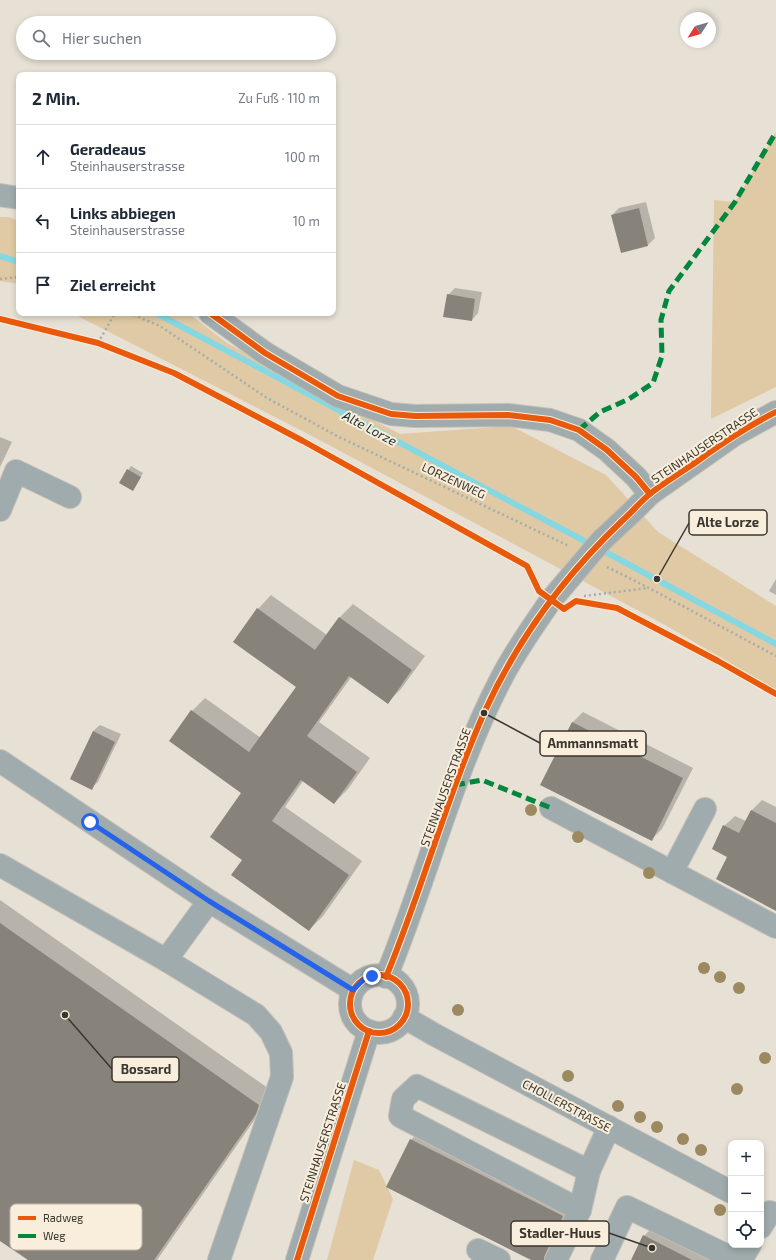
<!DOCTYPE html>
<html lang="de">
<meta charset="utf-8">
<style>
body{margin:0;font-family:"Exo 2",sans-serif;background:#f6f6f7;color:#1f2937}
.controls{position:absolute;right:12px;bottom:12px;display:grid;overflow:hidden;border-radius:8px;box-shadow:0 2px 6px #0003}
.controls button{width:36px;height:36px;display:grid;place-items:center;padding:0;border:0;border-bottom:1px solid #e0e1e3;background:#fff;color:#1f2937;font:20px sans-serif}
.compass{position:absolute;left:680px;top:12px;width:36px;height:36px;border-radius:50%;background:#fff;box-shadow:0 2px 6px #0003;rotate:234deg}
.stop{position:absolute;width:12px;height:12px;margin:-9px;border:3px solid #2563eb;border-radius:50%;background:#fff}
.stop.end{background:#2563eb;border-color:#fff;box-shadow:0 1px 4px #0008}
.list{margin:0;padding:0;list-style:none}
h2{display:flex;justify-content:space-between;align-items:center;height:52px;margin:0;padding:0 16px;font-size:17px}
h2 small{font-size:13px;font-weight:400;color:#747a83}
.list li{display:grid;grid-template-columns:26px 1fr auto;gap:12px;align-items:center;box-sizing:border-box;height:64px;padding:0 16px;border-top:1px solid #e0e1e3}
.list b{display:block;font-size:15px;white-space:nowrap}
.list p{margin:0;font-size:13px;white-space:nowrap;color:#747a83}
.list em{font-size:13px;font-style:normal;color:#747a83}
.icon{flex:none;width:22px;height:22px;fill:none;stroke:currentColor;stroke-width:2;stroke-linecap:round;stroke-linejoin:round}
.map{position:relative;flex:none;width:776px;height:1260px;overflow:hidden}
.search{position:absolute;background:#fff;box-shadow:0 2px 6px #0003;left:16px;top:16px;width:320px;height:44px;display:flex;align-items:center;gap:10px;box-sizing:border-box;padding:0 14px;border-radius:22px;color:#747a83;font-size:15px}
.panel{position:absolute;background:#fff;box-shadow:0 2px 6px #0003;left:16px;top:72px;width:320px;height:244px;border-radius:8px}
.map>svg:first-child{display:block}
</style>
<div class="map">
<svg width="776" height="1260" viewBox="0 0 776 1260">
<rect width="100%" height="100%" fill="#e6e0d5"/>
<g fill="#dfcaa5">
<path d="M776,132v255l-65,32 3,-219 21,2z"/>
<path d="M0,217h9l10,4v63l-19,-3z"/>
<path d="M72,313h116l39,30 173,91 111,-8 95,49 52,57 118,74v84l-109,-64 -355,-190z"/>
<path d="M354,1160l25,10 14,29 -20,61h-46z"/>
</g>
<g fill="#0003">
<path d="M646,202l9,36 -7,7 -26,7 -10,-37 7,-7z"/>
<path d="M455,288l27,4 -4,21 -6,7 -24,-25z"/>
<path d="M0,437l12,5 -12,25z"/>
<path d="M131,466l12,7 -10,17 -13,-8z"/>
<path d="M776,579v16l-7,-4z"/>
<path d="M271,595l56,40 12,-17 14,-14 72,52 -24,33 -13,13 -36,-26 -33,46 51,36 -22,31 -14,14 -31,-22 -18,26 77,54 -39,55 -14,14 -66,-138 -51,-81 13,-13 56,40 36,-52 -39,-77z"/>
<path d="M583,712l110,56 -31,61 -11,11 -79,-117z"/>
<path d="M100,725l21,9 -23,48 -7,6 2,-57z"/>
<path d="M762,800l14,7v103l-48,-54 -4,-30 11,-10 11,5 6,-11z"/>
<path d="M0,900l272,191 -3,8 -112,161h-128l-29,-21z"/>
<path d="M421,1129l152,76 -26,55h-13l-123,-120z"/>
<path d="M654,1226l69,34h-91l12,-24z"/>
</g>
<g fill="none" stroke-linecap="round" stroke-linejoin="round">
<g stroke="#85d8e2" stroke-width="6">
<path d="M0,256l19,6"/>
<path d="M156,313l436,232"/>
<path d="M600,549l176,95"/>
</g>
</g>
<g fill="#87827a">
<path d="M639,208l9,38 -27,7 -10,-38z"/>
<path d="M447,294l28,5 -3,22 -29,-4z"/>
<path d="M127,469l14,8 -8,14 -14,-8z"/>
<path d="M257,608l58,42 24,-33 73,53 -24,34 -39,-28 -42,60 50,36 -23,32 -33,-24 -29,41 77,54 -40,56 -78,-56 11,-15 -32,-23 31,-44 -72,-52 22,-31 58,42 47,-65 -63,-45z"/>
<path d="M572,722l111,56 -31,63 -112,-56z"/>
<path d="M93,731l22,11 -23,48 -22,-11z"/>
<path d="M751,810l25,13v88l-60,-32 11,-22 -15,-8 11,-24 16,8z"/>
<path d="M0,923l259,182 -3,9 -102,146h-126l-28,-19z"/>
<path d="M410,1139l153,77 -18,39 -1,5h-13l-145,-73z"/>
<path d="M643,1235l49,25h-61z"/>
</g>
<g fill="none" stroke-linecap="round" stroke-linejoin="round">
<defs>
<g id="minor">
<path d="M0,195l19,3"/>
<path d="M210,313l55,40 73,43 53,18 24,2 93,-1 42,5 29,10 28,20 29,27 14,17"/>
<path d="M0,510l16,-39 54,26"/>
<path d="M631,513l19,-19 84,-59 42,-23"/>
<path d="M0,761l209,140 144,89"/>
<path d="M551,808l225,119"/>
<path d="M0,865l166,95 90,55 15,17 10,21 1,24 -63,183"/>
<path d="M672,872l33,-63"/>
<path d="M166,960l43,-59"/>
<circle cx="379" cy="1004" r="29"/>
<path d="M386,977c41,-99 66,-205 116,-300 14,-27 32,-52 49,-77"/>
<path d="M404,1017l31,18 296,157"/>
<path d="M580,1210l-180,-94 3,-17 14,-13 172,85"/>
<path d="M761,1227l9,-15"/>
<path d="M478,1250l21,10"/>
<path d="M297,1260l72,-229"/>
<path d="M556,1260l24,-50 9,-39 20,-44"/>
<path d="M602,1260l25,-53 109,53"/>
<path d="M741,1260l9,-15"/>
</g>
</defs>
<use href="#minor" stroke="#c2bdb5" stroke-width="24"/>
<g stroke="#a5acaa" stroke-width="2.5" stroke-dasharray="2 3" stroke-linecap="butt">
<path d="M0,279l19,-2"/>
<path d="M129,313l31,13 107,72 72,39 230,109"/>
<path d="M98,343l17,-30"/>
<path d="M607,567l42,21 127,68"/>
<path d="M584,596l64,-8"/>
</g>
<use href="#minor" stroke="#9fabac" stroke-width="22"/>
<defs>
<path id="minor-bridge" d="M551,600l50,-59 30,-28"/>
</defs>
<use href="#minor-bridge" stroke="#c2bdb5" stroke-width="24" stroke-linecap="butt"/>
<use href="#minor-bridge" stroke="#9fabac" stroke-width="22"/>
<g stroke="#00873e" stroke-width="5" stroke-dasharray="10 5" stroke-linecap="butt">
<path d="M579,430l21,-18 29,-13 24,-16 9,-27 -1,-36 8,-29 66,-89 41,-70"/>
<path d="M455,785l27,-5 69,28"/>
</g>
<defs>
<g id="cycleway">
<path d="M210,313l55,40 73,43 53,18 24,2 93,-1 42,5 29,10 28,20 29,27 14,17"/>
<path d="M0,319l98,24 76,30 129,68 224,125 12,25 25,18 12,-8 41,7 101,53 58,33"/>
<circle cx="379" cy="1004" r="29"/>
<path d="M386,977c36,-87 60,-178 98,-264 33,-73 81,-138 139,-193 9,-8 18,-19 28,-27 13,-10 27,-19 41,-28 27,-20 54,-38 84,-53"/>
<path d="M297,1260l72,-229"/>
</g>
</defs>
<use href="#cycleway" stroke="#f9eedc" stroke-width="8"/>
<use href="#cycleway" stroke="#e8590c" stroke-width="6"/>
</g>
<g fill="#9c8960">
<circle cx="531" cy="810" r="6"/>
<circle cx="578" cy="837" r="6"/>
<circle cx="649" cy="873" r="6"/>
<circle cx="704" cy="968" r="6"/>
<circle cx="720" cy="977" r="6"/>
<circle cx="739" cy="988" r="6"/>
<circle cx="458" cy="1010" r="6"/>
<circle cx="765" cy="1058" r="6"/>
<circle cx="568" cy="1076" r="6"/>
<circle cx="737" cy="1089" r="6"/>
<circle cx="618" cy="1106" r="6"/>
<circle cx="640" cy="1117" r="6"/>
<circle cx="657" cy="1127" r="6"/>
<circle cx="683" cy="1139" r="6"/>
<circle cx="701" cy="1150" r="6"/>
<circle cx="720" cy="1210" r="6"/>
</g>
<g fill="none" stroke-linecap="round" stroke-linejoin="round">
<path stroke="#2563eb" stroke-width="5" d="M90,822l119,79 144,89 10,-10 9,-4"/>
</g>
<g text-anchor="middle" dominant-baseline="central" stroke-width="4" stroke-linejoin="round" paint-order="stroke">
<g font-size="12" fill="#3a362f" stroke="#f9eedc">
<text transform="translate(704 445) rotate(-34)">STEINHAUSERSTRASSE</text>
<text transform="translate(454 480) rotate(25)">LORZENWEG</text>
<text transform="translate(445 787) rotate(-70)">STEINHAUSERSTRASSE</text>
<text transform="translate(567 1105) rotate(28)">CHOLLERSTRASSE</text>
<text transform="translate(322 1142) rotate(-72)">STEINHAUSERSTRASSE</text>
</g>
<g font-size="13" font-style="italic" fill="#192f33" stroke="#f9eedc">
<text transform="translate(370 428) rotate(28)">Alte Lorze</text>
</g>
</g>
<rect x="10" y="1204" width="132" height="46" rx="6" fill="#f9eedc" stroke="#c0b7a8" stroke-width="1"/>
<rect x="18" y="1216" width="18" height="4" fill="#e8590c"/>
<rect x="18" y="1234" width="18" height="4" fill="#00873e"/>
<g font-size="11" fill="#3a362f">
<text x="43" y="1222">Radweg</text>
<text x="43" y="1240">Weg</text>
</g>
<path fill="none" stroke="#3a362f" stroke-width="1.5" d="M657 579L689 523M484 713L540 743M65 1015L112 1069M652 1248L609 1233"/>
<g fill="#3a362f" stroke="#f9eedc" stroke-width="1.5">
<circle cx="657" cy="579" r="4"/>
<circle cx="484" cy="713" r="4"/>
<circle cx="65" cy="1015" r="4"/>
<circle cx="652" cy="1248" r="4"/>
</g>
<g fill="#f9eedc" stroke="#3a362f" stroke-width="1.5">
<rect x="689" y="510" width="78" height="25" rx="4"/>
<rect x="540" y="731" width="106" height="25" rx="4"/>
<rect x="112" y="1057" width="67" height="25" rx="4"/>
<rect x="511" y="1221" width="98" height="25" rx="4"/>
</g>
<g font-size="13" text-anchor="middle" font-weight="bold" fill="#3a362f">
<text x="728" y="527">Alte Lorze</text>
<text x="593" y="748">Ammannsmatt</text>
<text x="146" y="1074">Bossard</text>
<text x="560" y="1238">Stadler-Huus</text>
</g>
</svg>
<div class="controls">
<button>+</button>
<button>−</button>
<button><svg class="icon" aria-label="locate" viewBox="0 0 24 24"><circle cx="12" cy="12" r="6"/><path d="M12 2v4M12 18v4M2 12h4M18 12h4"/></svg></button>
</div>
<svg class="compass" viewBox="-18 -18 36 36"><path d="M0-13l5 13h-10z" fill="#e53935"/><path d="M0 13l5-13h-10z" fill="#747a83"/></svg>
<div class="stop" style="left:90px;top:822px"></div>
<div class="stop end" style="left:372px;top:976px"></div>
<div class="search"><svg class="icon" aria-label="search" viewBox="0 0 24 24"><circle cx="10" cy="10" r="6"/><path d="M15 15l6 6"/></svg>Hier suchen</div>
<section class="panel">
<h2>2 Min.<small>Zu Fuß · 110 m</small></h2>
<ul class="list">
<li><svg class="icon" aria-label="ahead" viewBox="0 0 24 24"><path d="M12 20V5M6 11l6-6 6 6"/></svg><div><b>Geradeaus</b><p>Steinhauserstrasse</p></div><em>100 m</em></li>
<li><svg class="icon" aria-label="left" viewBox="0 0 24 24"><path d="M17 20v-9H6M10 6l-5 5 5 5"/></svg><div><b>Links abbiegen</b><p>Steinhauserstrasse</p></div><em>10 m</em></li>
<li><svg class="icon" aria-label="arrive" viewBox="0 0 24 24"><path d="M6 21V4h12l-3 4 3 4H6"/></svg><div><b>Ziel erreicht</b></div></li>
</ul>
</section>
</div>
